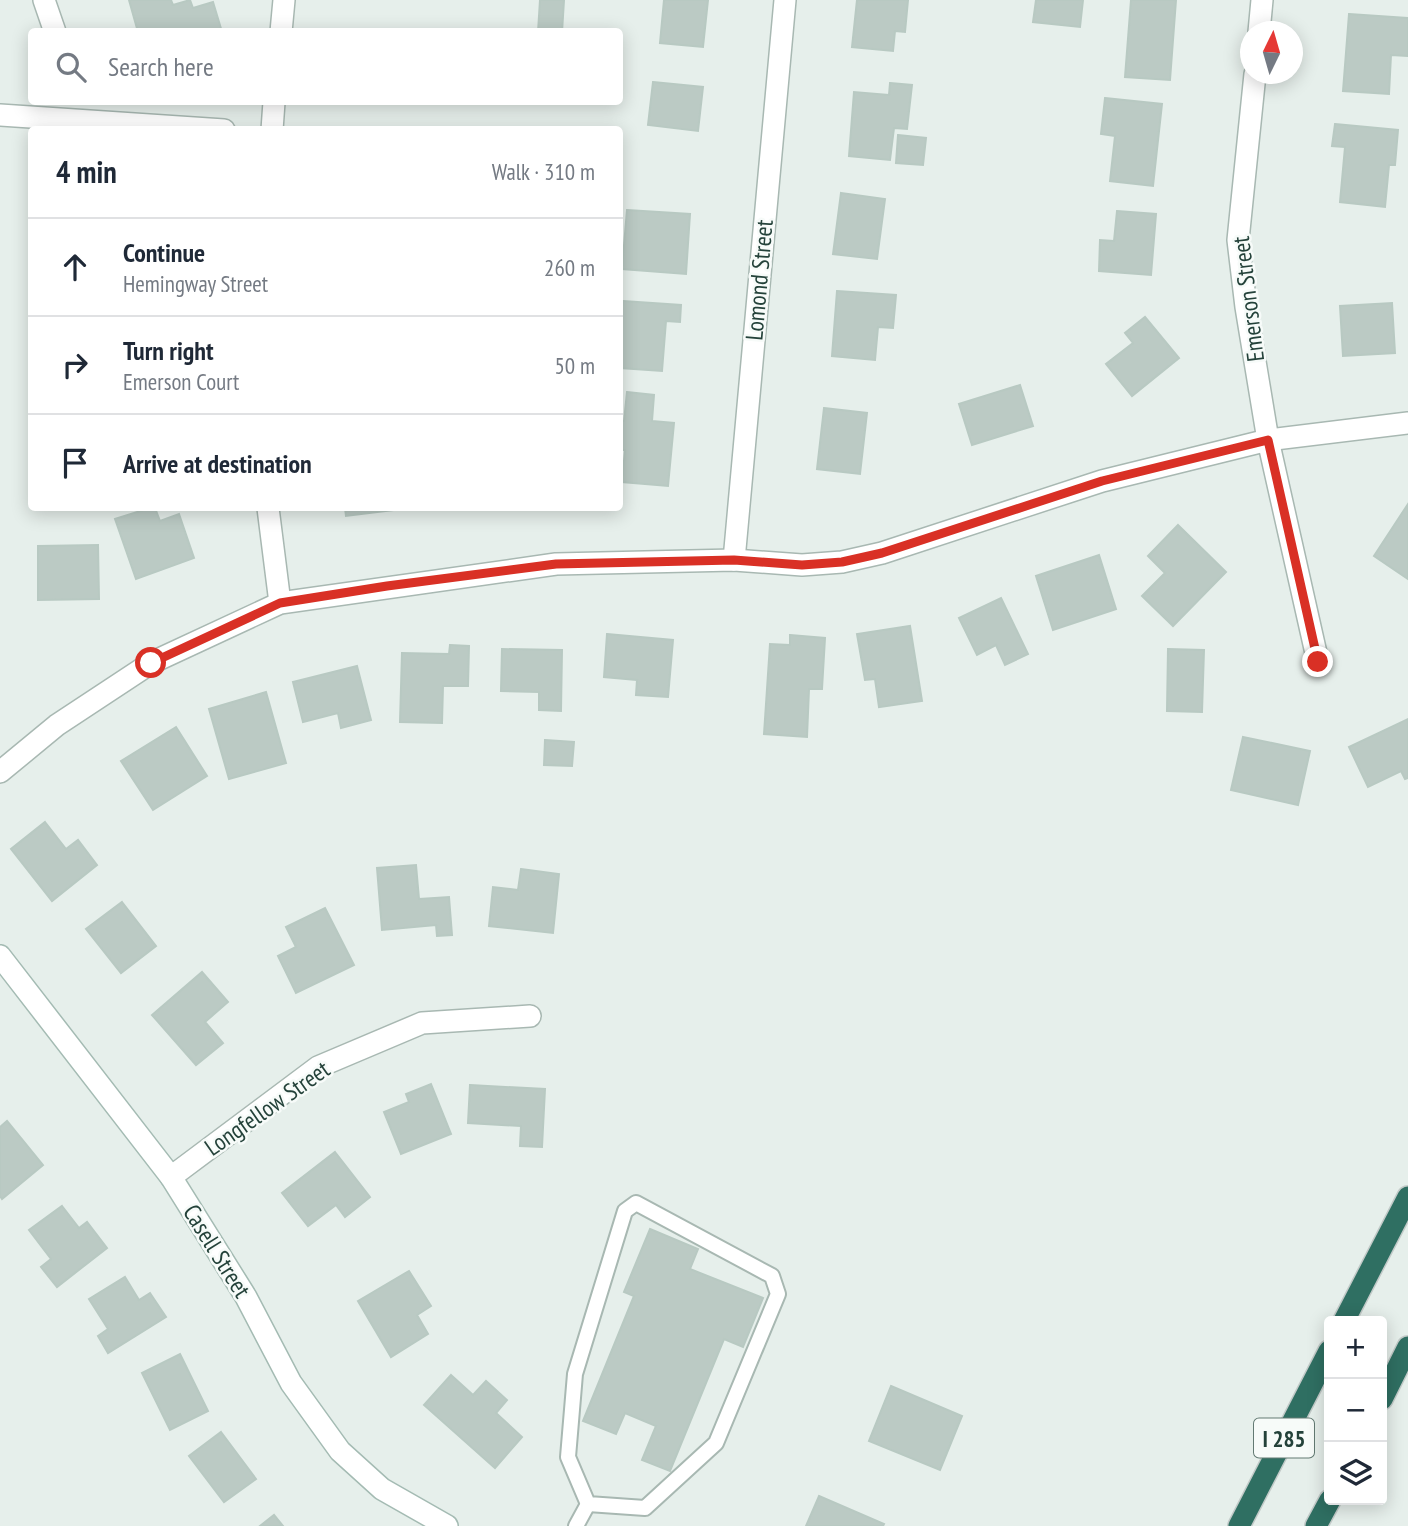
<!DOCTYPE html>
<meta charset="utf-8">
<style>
body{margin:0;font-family:"PT Sans Narrow",sans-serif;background:#f2f2f3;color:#1f2937}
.controls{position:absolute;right:21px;bottom:21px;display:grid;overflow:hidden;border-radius:7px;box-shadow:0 4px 18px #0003}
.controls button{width:63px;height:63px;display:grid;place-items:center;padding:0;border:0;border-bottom:2px solid #e0e1e3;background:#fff;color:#1f2937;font:35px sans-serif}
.compass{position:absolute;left:1240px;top:21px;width:63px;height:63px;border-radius:50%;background:#fff;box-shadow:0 4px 18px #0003;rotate:5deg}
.stop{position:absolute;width:21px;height:21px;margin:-16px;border:5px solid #d93025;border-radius:50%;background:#fff}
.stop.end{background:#d93025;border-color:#fff;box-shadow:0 2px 7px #0008}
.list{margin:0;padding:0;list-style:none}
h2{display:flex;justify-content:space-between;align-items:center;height:91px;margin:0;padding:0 28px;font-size:30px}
h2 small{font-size:23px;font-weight:400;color:#747a83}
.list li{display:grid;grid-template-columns:46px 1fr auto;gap:21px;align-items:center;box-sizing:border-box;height:98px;padding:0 28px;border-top:2px solid #e0e1e3}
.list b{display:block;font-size:26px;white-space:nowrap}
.list p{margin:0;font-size:23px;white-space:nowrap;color:#747a83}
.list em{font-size:23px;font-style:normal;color:#747a83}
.icon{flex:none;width:38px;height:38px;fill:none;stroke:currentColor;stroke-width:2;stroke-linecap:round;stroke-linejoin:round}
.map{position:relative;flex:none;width:1408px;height:1526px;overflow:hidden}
.search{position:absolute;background:#fff;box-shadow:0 4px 18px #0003;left:28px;top:28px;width:595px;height:77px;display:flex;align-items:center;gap:18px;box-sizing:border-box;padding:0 24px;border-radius:7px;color:#747a83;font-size:26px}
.panel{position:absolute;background:#fff;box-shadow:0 4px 18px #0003;left:28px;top:126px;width:595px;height:385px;border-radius:7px}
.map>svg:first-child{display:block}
</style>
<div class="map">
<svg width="1408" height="1526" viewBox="0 0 1408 1526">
<rect width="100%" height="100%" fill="#e6efeb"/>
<g fill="#bbcac4" stroke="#b8c9c2" stroke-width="2">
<path d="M129,0h42l2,5 17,-5 3,8 20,-6 9,30h-84z"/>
<path d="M540,0h24l-2,32h-24z"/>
<path d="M664,0h44l-5,47 -43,-4z"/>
<path d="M857,0h51l-3,32 -10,-1 -2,20 -41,-4z"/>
<path d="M1036,0h47l-3,27 -47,-5z"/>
<path d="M1131,0h45l-6,80 -45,-3z"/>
<path d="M1349,14l59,4v38l-17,-1 -2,39 -46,-3z"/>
<path d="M653,82l50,5 -5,44 -50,-6z"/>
<path d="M890,83l22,2 -5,44 -13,-1 -4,32 -41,-4 5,-64 35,3z"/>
<path d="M1105,98l57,6 -9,82 -43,-5 5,-45 -14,-2z"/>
<path d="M1335,124l63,6 -3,35h-6l-4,42 -45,-5 5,-55 -13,-1z"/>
<path d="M898,135l28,3 -3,27 -27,-2z"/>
<path d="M841,193l44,6 -8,60 -44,-5z"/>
<path d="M627,210l63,4 -4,60 -64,-5z"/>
<path d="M1117,211l39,3 -5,61 -52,-4 1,-31 14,1z"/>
<path d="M837,291l59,4 -3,33 -15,-1 -3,33 -43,-4z"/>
<path d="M623,301l58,4 -1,17 -14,-1 -4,50 -42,-3v-41z"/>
<path d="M1392,303l3,50 -52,3 -3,-50z"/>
<path d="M1145,317l34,41 -47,38 -26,-32 27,-21 -8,-10z"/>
<path d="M1020,385l13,41 -61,19 -13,-41z"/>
<path d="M627,392l27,3 -2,26 22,2 -6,63 -46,-4 3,-32h-5v-29h4z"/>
<path d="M824,408l43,5 -7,61 -43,-5z"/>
<path d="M1408,504v75l-34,-23z"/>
<path d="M150,508h5l5,13 19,-7 15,44 -58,21 -21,-60z"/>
<path d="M345,508h65l-64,8z"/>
<path d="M1178,525l48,47 -53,54 -31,-30 23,-23 -17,-17z"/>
<path d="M98,545l1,54 -61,1v-54z"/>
<path d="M1099,555l17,54 -63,21 -17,-54z"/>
<path d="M1001,598l27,56 -23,11 -9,-20 -19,10 -18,-37z"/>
<path d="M910,626l12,75 -43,6 -4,-28 -10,1 -8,-46z"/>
<path d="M607,634l66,6 -5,57 -32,-2 1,-15 -33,-3z"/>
<path d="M790,635l35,3 -3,51h-13l-2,48 -43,-3 6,-90 20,1z"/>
<path d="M450,645l19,1 -1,40h-25l-1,37 -42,-1 2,-69 47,1z"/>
<path d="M502,649l60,1 -1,61 -22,-1v-18l-38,-1z"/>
<path d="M1168,649l36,1 -2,62 -35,-1z"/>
<path d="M357,666l14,54 -30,8 -3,-15 -35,9 -10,-40z"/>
<path d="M266,692l20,71 -57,16 -20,-70z"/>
<path d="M1408,719v59l-3,1 -4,-8 -33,16 -19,-40z"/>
<path d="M176,727l31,49 -54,34 -32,-49z"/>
<path d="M1243,737l67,14 -12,54 -67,-15z"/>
<path d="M545,740l29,2 -2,24 -28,-1z"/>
<path d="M45,822l21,27 12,-9 19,25 -45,36 -41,-52z"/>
<path d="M416,865l3,34 30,-2 3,38 -15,1 -1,-11 -54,5 -5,-62z"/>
<path d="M521,869l38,5 -6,59 -64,-7 4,-39 25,3z"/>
<path d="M122,902l34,44 -35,27 -35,-44z"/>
<path d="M325,908l29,57 -58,28 -18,-37 18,-9 -10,-20z"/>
<path d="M202,972l26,30 -23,20 18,21 -27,22 -44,-50z"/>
<path d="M431,1084l20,50 -50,20 -17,-42 25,-10 -3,-8z"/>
<path d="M470,1085l75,4 -3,58 -22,-1 1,-20 -53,-3z"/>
<path d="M7,1121l36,44 -41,34 -2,-3v-69z"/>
<path d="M335,1152l35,45 -25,20 -9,-12 -28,21 -26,-33z"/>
<path d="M62,1206l17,22 8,-6 20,26 -50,39 -16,-20 10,-8 -22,-29z"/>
<path d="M650,1229l48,20 -8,20 73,29 -20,49 -19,-8 -54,132 -28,-11 14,-34 -31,-13 -9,21 -33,-13 51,-125 -10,-4z"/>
<path d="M409,1271l22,35 -14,9 11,19 -37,23 -33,-56z"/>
<path d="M125,1277l14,23 11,-7 16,24 -58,36 -10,-17 10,-7 -19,-30z"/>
<path d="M180,1354l28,57 -38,19 -28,-57z"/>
<path d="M451,1375l22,20 13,-14 21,19 -11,13 26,24 -27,31 -71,-63z"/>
<path d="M891,1386l71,30 -22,54 -71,-29z"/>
<path d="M221,1432l35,47 -32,23 -35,-46z"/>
<path d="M819,1496l65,28 -1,2h-77z"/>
<path d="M274,1515l9,11h-23z"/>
</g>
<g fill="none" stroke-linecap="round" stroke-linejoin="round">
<defs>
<g id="lane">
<path d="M636,1203l136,73 6,18 -62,149 -71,65 -57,-4 -20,-47 7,-83 50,-163z"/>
<path d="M576,1526l12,-22"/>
</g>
<g id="street">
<path d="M44,0l11,32"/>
<path d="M281,32l3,-32"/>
<path d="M1259,32l3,-32"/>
<path d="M1255,74l-17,166 8,67 22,133 50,222"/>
<path d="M0,115l224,15"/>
<path d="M272,130l2,-28"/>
<path d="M268,508l12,95"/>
<path d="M734,560l51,-560"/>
<path d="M0,772l57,-47 94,-62 129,-60 276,-39 178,-4 68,5 40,-3 40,-9 220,-72 166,-41 140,-17"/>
<path d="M171,1177l147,-110 104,-44 108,-7"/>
</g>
<path id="secondary" d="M0,956l171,221 75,120 45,86 49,68 42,38 65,37"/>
<g id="highway">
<path d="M1344,1321l64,-124"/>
<path d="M1382,1399l26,-52"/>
<path d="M1239,1526l90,-175"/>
<path d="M1316,1526l14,-26"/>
</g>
</defs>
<use href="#lane" stroke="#a8b8b2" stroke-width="18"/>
<use href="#street" stroke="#a8b8b2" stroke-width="24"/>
<use href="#secondary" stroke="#a4bbb3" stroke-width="24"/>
<use href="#highway" stroke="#c2cac8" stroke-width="24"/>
<use href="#lane" stroke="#fff" stroke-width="14"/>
<use href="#street" stroke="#fff" stroke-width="21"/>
<use href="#secondary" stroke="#fff" stroke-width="21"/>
<use href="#highway" stroke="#2f6f62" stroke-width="21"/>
</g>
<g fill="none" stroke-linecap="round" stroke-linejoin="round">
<path stroke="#d93025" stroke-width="9" d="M151,663l129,-60 107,-17 169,-22 178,-4 68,5 40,-3 40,-9 220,-72 166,-41 50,222"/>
</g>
<g text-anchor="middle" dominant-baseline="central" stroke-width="5" stroke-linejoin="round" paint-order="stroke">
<rect fill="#f7fbf9" stroke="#637a73" stroke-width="2" x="1254" y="1418.5" width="60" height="39" rx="5"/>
<g font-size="23" font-weight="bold" fill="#24423a">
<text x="1284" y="1438">I 285</text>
</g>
<g font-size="24" fill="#24423a" stroke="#f7fbf9">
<text transform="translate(759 280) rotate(-85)">Lomond Street</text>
<text transform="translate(1248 299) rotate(-97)">Emerson Street</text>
<text transform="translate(267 1108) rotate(-35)">Longfellow Street</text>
<text transform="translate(217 1251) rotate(58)">Casell Street</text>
</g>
</g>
</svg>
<div class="controls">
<button>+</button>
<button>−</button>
<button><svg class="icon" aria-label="layers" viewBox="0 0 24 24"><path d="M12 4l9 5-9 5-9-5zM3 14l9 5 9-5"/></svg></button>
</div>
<svg class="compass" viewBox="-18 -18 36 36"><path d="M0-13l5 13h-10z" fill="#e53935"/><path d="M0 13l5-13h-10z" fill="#747a83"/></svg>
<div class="stop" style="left:151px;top:663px"></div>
<div class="stop end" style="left:1318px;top:662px"></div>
<div class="search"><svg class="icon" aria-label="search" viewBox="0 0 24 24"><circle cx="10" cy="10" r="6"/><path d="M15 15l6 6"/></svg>Search here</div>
<section class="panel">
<h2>4 min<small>Walk · 310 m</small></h2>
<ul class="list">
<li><svg class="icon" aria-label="ahead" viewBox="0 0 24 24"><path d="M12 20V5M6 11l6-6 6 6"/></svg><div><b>Continue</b><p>Hemingway Street</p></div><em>260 m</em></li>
<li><svg class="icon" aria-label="right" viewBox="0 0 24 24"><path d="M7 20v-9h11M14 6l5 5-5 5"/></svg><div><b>Turn right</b><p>Emerson Court</p></div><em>50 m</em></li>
<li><svg class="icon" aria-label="arrive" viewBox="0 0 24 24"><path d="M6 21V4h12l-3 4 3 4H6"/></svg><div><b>Arrive at destination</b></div></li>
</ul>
</section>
</div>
